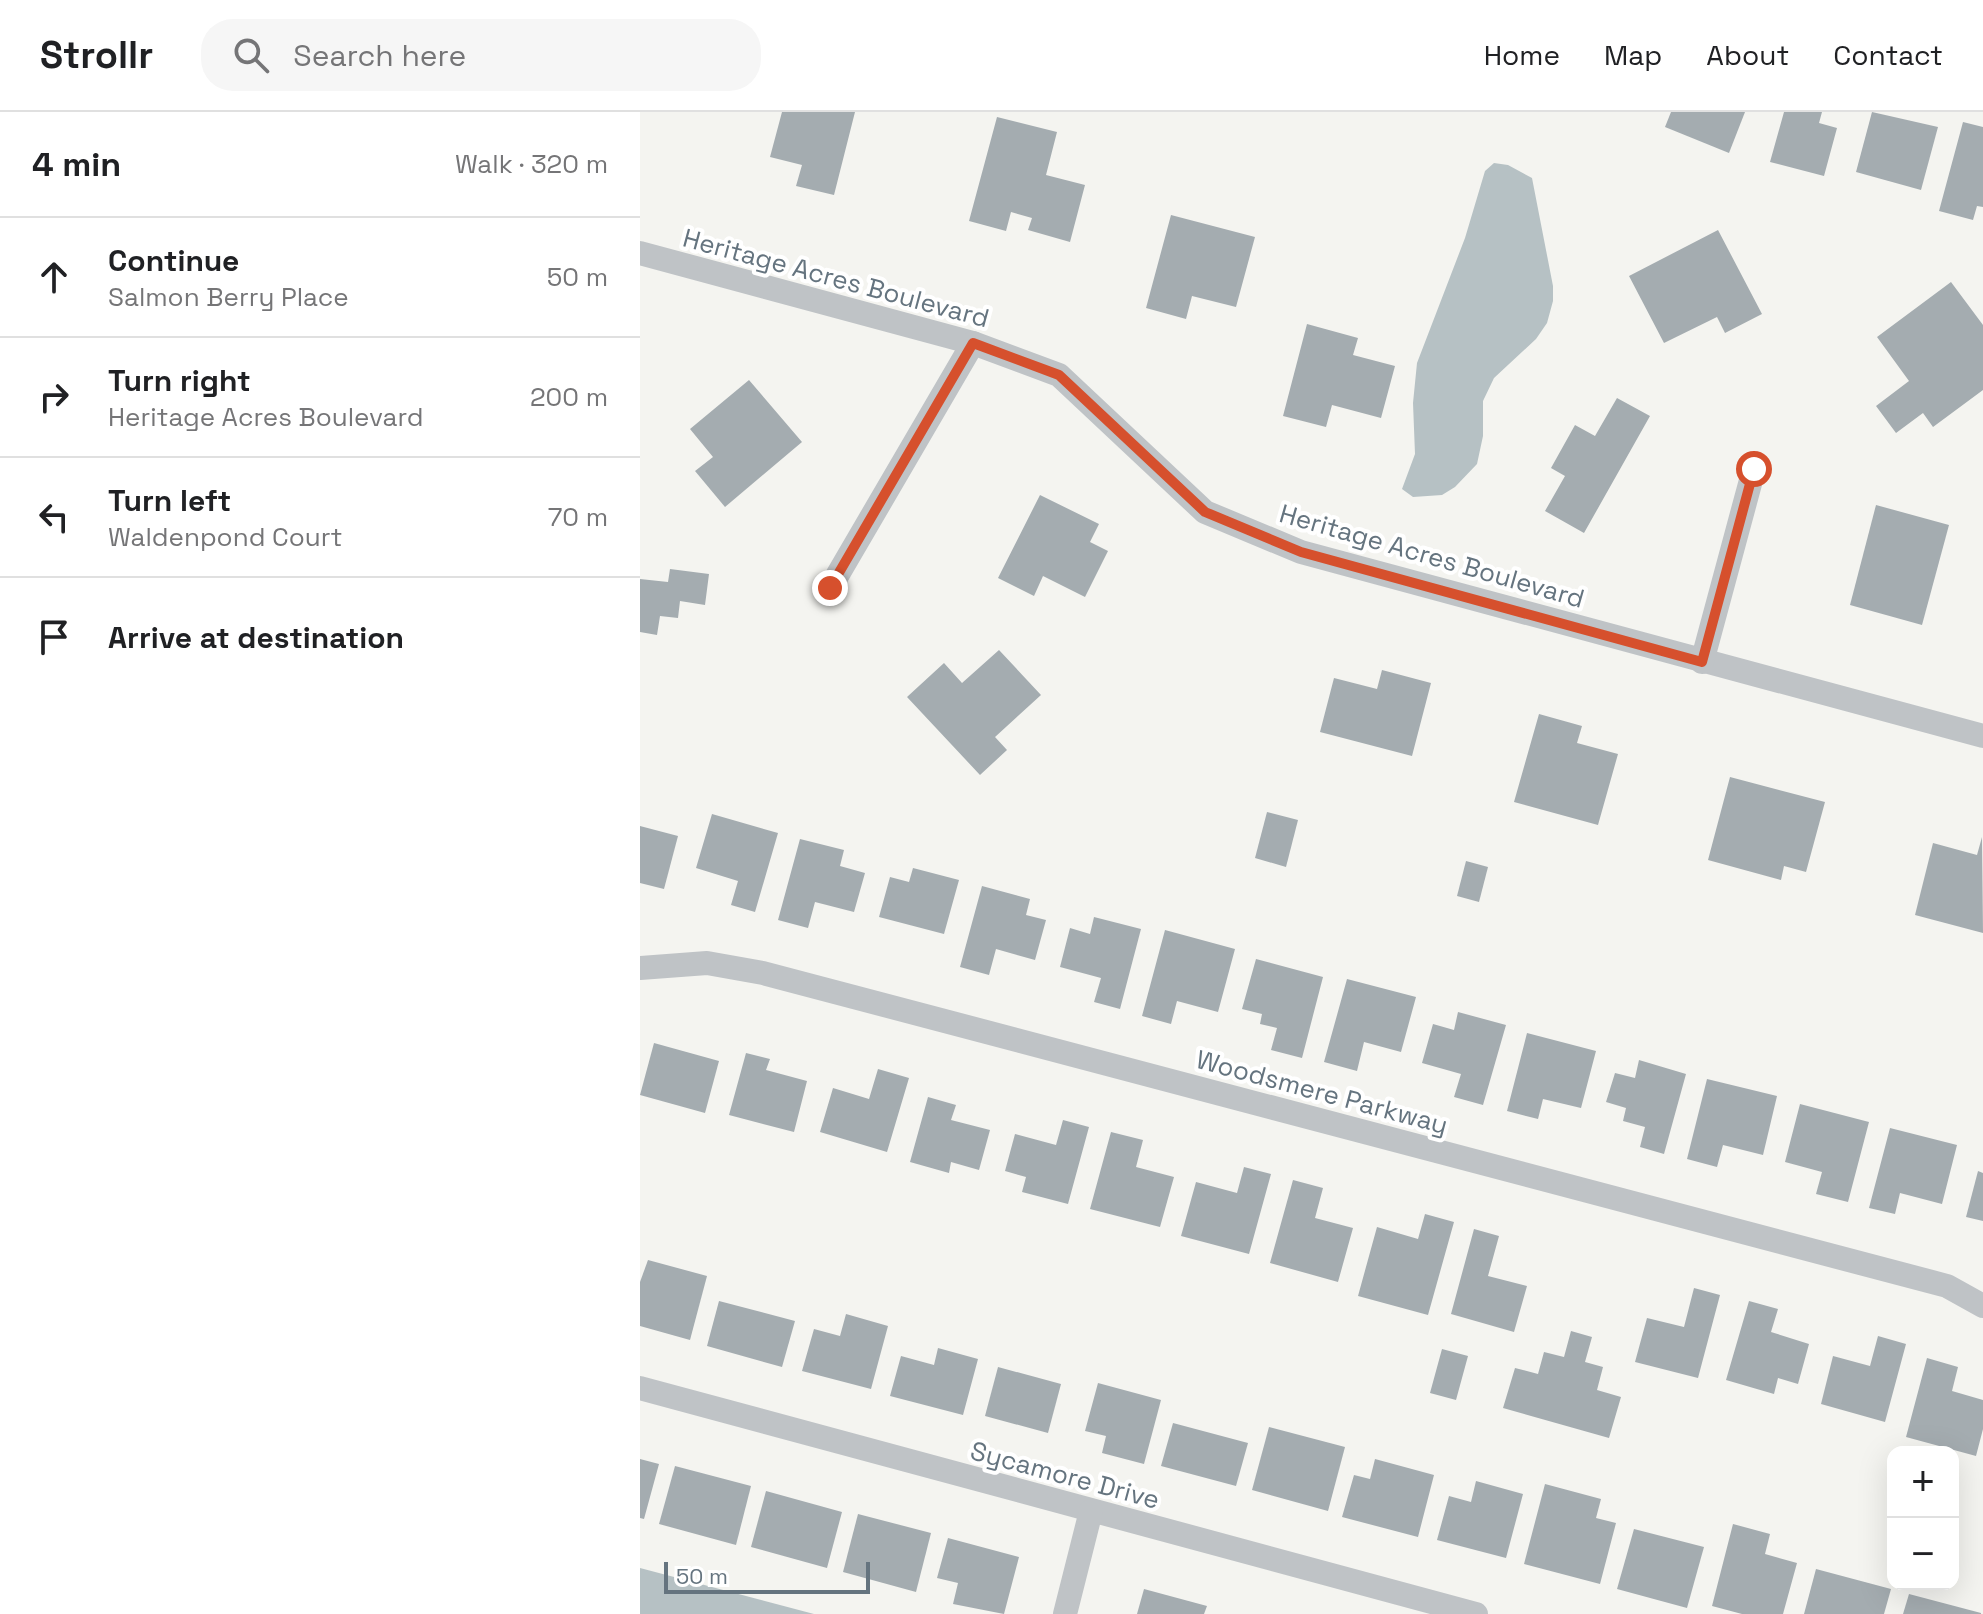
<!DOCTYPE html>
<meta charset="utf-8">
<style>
body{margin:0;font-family:"Space Grotesk",sans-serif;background:#f6f6f6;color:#202124}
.controls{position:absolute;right:24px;bottom:24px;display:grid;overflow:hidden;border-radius:16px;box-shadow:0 8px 32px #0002}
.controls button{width:72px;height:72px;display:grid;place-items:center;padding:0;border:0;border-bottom:2px solid #e0e0e0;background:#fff;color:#202124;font:40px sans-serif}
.scale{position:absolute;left:24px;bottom:20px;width:206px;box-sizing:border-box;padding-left:8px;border:4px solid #65747f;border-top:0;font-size:22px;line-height:28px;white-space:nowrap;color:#65747f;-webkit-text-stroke:6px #fff;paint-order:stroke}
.stop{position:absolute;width:24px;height:24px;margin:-18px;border:6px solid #d6502d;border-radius:50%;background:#fff}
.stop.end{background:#d6502d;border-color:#fff;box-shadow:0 2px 8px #0008}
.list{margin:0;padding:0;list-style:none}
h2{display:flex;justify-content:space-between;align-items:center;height:104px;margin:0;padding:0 32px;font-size:34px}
h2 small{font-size:26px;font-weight:400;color:#757577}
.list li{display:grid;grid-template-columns:52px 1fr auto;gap:24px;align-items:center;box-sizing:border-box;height:120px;padding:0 32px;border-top:2px solid #e0e0e0}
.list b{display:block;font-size:30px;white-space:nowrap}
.list p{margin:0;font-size:26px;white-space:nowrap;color:#757577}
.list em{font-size:26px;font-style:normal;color:#757577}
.icon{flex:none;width:44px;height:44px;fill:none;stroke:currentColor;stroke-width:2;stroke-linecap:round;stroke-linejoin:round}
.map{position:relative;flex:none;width:1343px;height:1502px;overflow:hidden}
header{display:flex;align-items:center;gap:48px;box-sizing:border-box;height:112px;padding:0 40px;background:#fff;border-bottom:2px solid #e0e0e0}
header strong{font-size:38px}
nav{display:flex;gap:44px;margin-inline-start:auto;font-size:28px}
.search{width:560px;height:72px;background:#f6f6f6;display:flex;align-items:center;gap:20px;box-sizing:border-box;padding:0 28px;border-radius:32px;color:#757577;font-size:30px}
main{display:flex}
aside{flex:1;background:#fff}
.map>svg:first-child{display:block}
</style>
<header>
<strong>Strollr</strong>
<div class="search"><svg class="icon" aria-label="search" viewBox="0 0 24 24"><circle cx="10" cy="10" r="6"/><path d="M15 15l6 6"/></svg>Search here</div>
<nav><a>Home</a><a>Map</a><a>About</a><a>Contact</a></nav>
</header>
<main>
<aside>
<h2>4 min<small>Walk · 320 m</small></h2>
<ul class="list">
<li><svg class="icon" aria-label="ahead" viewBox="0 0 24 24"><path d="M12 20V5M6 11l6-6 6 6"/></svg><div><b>Continue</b><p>Salmon Berry Place</p></div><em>50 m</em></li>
<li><svg class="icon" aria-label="right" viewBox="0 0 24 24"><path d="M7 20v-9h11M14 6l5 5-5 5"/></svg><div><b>Turn right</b><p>Heritage Acres Boulevard</p></div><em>200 m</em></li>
<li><svg class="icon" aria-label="left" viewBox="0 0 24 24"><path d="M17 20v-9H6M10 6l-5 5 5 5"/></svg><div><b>Turn left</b><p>Waldenpond Court</p></div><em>70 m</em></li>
<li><svg class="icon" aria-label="arrive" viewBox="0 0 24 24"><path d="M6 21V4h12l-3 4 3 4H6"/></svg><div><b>Arrive at destination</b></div></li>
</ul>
</aside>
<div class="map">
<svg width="1343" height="1502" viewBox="0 0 1343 1502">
<rect width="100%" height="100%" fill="#f4f4f0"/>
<g fill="#b6c1c4">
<path d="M854,51l14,2 24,13 21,108v15l-6,22 -11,16 -42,39 -11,23v35l-6,28 -22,23 -13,8 -29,2 -11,-8 13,-35 -2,-51 4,-40 48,-125 20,-67z"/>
<path d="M0,1456l174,46h-174z"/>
</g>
<g fill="#a4acb0">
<path d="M142,0h73l-21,83 -38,-9 6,-21 -32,-8z"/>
<path d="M1031,0h74l-16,41 -64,-26z"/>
<path d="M1144,0h38l-3,11 18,5 -13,48 -54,-14z"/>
<path d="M1232,0l66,15 -17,63 -65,-18z"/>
<path d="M357,5l60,15 -11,43 39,10 -15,57 -42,-12 4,-12 -21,-6 -5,19 -37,-10z"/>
<path d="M1323,10l20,5v80l-6,-1 -4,14 -34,-9z"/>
<path d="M531,103l84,22 -19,70 -44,-11 -6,23 -40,-11z"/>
<path d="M1078,118l44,84 -37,19 -8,-16 -53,26 -35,-67z"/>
<path d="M1311,170l32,43v65l-50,37 -10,-14 -27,20 -20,-27 33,-25 -32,-44z"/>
<path d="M667,212l51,14 -5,17 42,11 -14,52 -49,-13 -6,22 -43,-11z"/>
<path d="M109,268l53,62 -77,65 -30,-36 18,-14 -23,-28z"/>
<path d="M977,286l33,18 -66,117 -39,-22 20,-35 -14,-8 24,-43 20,11z"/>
<path d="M400,383l59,29 -9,18 18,9 -23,46 -42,-21 -9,20 -36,-18z"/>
<path d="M1236,393l73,20 -27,100 -72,-20z"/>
<path d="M30,457l39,5 -4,31 -25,-4 -2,17 -18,-2 -3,19 -17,-3v-53l28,3z"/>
<path d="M359,538l42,45 -46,42 12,13 -27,25 -73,-78 37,-34 18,20z"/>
<path d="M742,558l49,13 -19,73 -92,-24 14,-54 43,11z"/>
<path d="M899,602l43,12 -5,17 41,11 -20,71 -84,-23z"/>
<path d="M1090,665l95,25 -19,70 -22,-6 -3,14 -73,-20z"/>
<path d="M627,700l31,8 -12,47 -31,-9z"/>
<path d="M72,702l66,19 -23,79 -24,-7 7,-24 -42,-13z"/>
<path d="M0,714l38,10 -14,53 -24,-6z"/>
<path d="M1342,725l1,96 -68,-18 18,-72 44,12z"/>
<path d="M160,727l44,11 -4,16 25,7 -11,39 -39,-10 -7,26 -30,-8z"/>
<path d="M826,749l22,6 -9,35 -22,-6z"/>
<path d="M273,756l46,12 -15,54 -65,-17 11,-40 19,5z"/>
<path d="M342,774l48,13 -4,16 20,5 -11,40 -39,-11 -7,26 -29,-8z"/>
<path d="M454,805l47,12 -21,80 -26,-7 7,-24 -41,-11 10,-39 20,6z"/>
<path d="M525,818l70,19 -17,63 -41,-11 -6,23 -29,-8z"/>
<path d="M616,847l67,18 -21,81 -31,-8 6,-22 -17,-4 2,-10 -20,-5z"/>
<path d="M707,867l69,18 -15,55 -37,-10 -7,29 -33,-9z"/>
<path d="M818,900l48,13 -23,80 -29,-8 7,-23 -39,-11 11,-39 21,6z"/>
<path d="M887,921l69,18 -15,57 -38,-9 -5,20 -31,-8z"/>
<path d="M14,931l65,18 -14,52 -65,-18z"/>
<path d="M106,941l24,6 -4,11 41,11 -13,51 -65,-17z"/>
<path d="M999,948l47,14 -22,80 -24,-7 5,-20 -22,-6 3,-13 -20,-6 9,-29 20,5z"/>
<path d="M238,957l31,9 -22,74 -67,-20 13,-44 36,11z"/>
<path d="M1067,967l70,17 -14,59 -40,-10 -6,22 -30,-8z"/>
<path d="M288,985l28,8 -5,15 39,10 -11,40 -28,-8 -2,11 -39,-11z"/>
<path d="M1160,992l69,18 -21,80 -32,-8 6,-22 -37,-10z"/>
<path d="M423,1008l26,7 -21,77 -46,-12 4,-15 -21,-6 10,-37 41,11z"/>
<path d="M1250,1016l67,17 -15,59 -42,-11 -5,21 -26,-6z"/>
<path d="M471,1020l32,8 -7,27 38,10 -14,50 -70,-18z"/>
<path d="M604,1055l27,7 -22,80 -68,-18 15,-54 41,11z"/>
<path d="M1338,1059l5,2v48l-17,-4z"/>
<path d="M653,1068l30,8 -8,30 38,10 -15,54 -68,-19z"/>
<path d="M785,1102l29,8 -26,93 -70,-19 19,-69 41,12z"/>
<path d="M834,1117l25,7 -11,40 39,10 -13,46 -63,-18z"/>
<path d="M8,1148l59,16 -17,64 -50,-14v-44z"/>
<path d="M1054,1176l26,7 -22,83 -63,-16 12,-44 37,9z"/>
<path d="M79,1189l76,20 -13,46 -75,-21z"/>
<path d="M1109,1189l29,8 -7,23 38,12 -11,40 -20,-6 -4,16 -48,-14z"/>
<path d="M206,1202l42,12 -17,63 -69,-18 12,-42 26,7z"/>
<path d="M931,1219l21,6 -7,25 18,5 -6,23 24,7 -12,41 -106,-30 12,-40 23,6 6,-22 20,5z"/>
<path d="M1238,1224l28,8 -21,78 -64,-18 12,-48 37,10z"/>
<path d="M298,1236l40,11 -15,56 -73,-19 11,-40 33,9z"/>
<path d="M802,1237l26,7 -12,44 -26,-7z"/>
<path d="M1287,1246l31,9 -6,24 31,9v29l-7,27 -70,-19z"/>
<path d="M358,1255l63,17 -13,49 -63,-17z"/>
<path d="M458,1271l63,17 -17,64 -42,-11 4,-17 -21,-5z"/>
<path d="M533,1311l75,20 -12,43 -75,-20z"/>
<path d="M629,1315l76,20 -17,64 -76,-21z"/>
<path d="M0,1347l19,5 -15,55 -4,-1z"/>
<path d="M735,1347l59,16 -16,62 -76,-20 12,-42 16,4z"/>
<path d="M35,1354l76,20 -15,59 -77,-21z"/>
<path d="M836,1369l47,13 -17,64 -69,-18 12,-44 22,6z"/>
<path d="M905,1372l56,15 -5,19 20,5 -16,61 -76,-20z"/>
<path d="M126,1379l76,21 -15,56 -76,-21z"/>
<path d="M218,1402l73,19 -15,59 -73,-20z"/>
<path d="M1093,1412l37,10 -5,20 32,9 -14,51h-41l-30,-8z"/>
<path d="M994,1417l70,18 -17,61 -70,-19z"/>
<path d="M308,1426l71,19 -15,57 -51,-10 5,-21 -21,-5z"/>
<path d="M1176,1457l75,20 -7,25h-80z"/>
<path d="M504,1477l63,17 -3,8h-67z"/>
<path d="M1269,1482l72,19v1h-78z"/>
</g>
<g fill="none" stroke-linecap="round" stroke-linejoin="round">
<g stroke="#bfc3c6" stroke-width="24">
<path d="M0,141l333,90 86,32 146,137 96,40 682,184"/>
<path d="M190,476l143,-245"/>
<path d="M1062,550l52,-193"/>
<path d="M0,856l67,-5 56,10 1184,313 36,20"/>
<path d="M0,1276l836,226"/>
<path d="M425,1502l26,-103"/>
</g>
</g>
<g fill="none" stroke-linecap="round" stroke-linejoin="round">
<path stroke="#d6502d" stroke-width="10" d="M190,476l143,-245 86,32 146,137 96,40 401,110 52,-193"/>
</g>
<g text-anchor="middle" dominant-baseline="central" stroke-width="8" stroke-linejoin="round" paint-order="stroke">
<g font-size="26" fill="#65747f" stroke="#fff">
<text transform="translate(196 166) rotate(15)">Heritage Acres Boulevard</text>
<text transform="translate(792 444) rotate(16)">Heritage Acres Boulevard</text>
<text transform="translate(682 980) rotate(15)">Woodsmere Parkway</text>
<text transform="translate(425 1363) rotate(15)">Sycamore Drive</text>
</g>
</g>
</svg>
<div class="controls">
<button>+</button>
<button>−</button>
</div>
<div class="scale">50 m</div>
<div class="stop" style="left:1114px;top:357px"></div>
<div class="stop end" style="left:190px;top:476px"></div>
</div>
</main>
